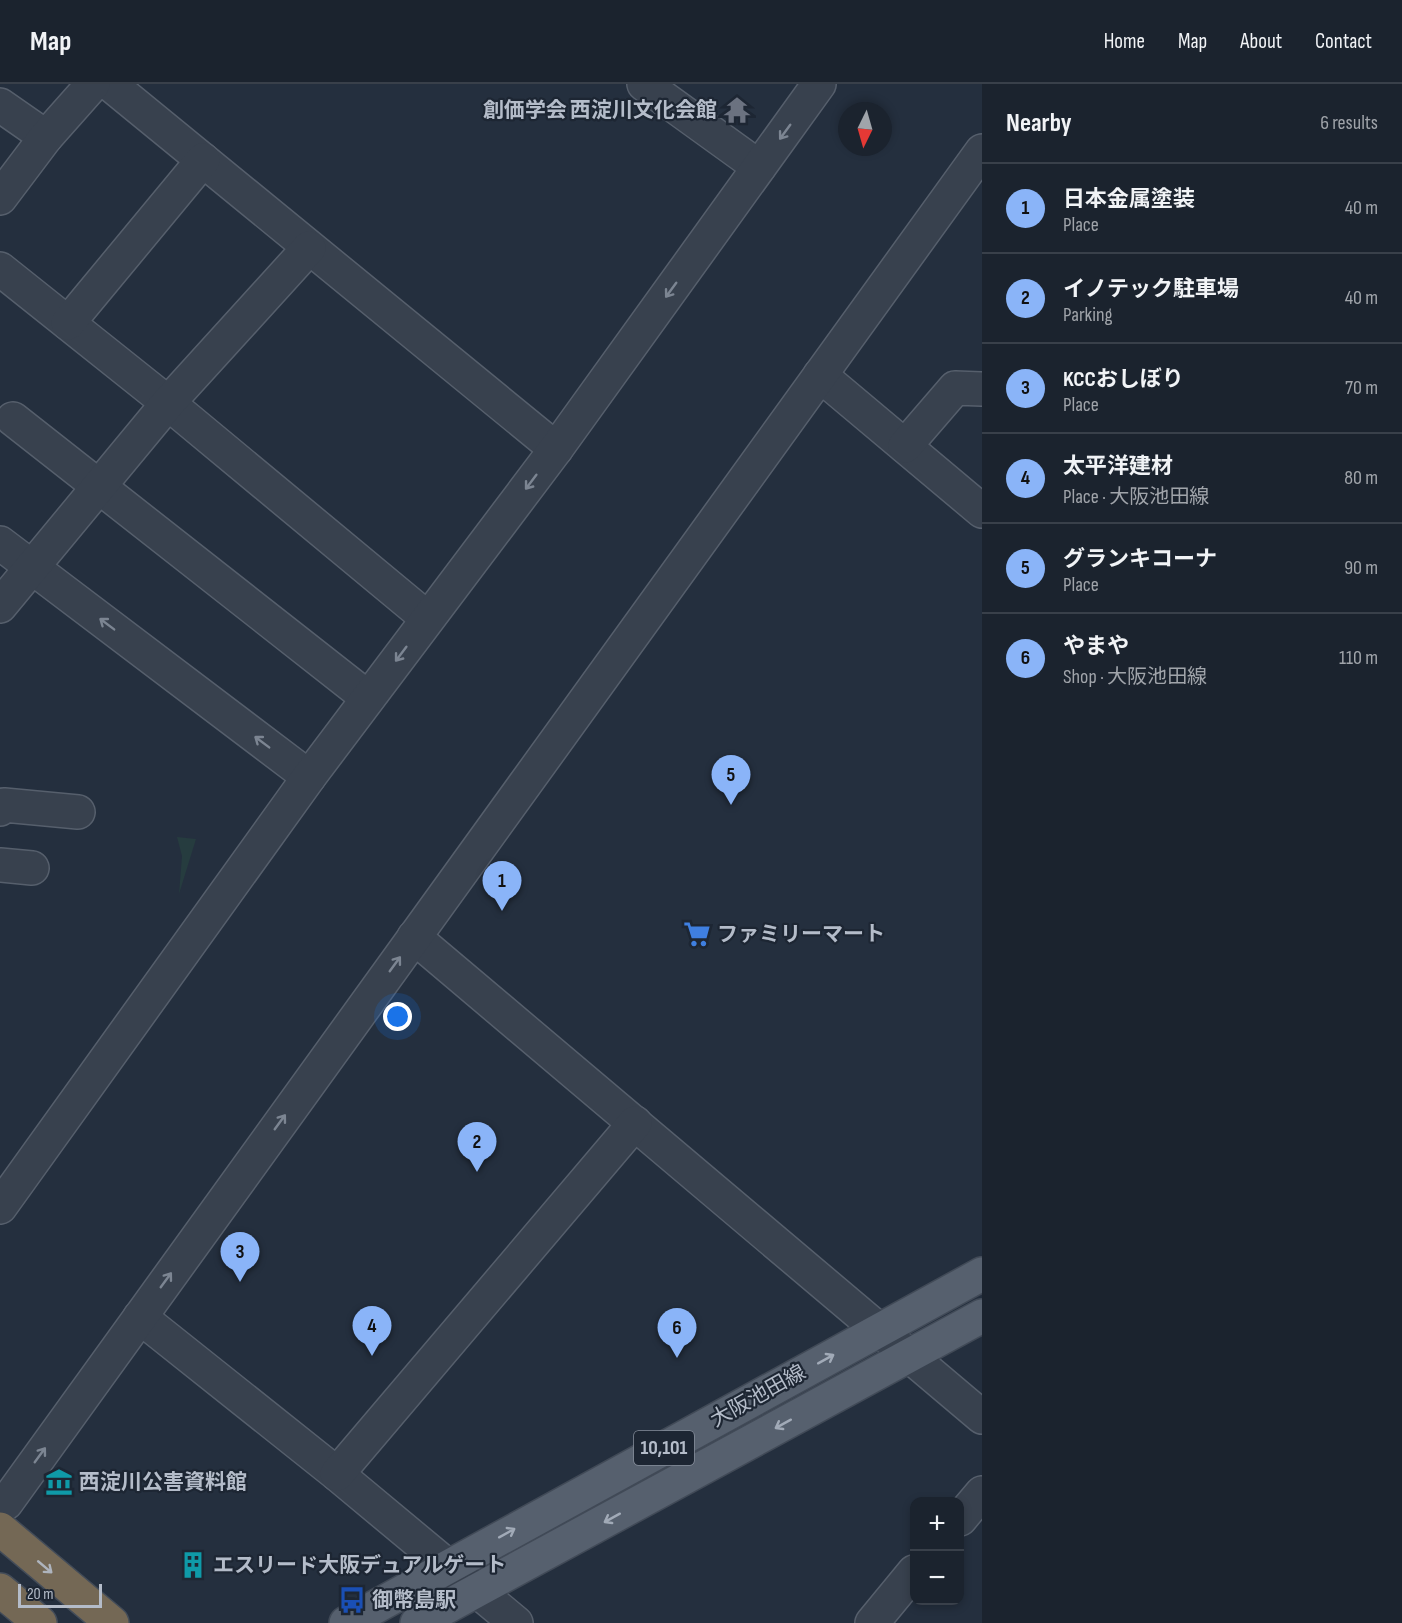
<!DOCTYPE html>
<meta charset="utf-8">
<style>
body{margin:0;font-family:"Sofia Sans Condensed","Noto Sans JP",sans-serif;background:#282f3a;color:#f1f3f6}
.controls{position:absolute;right:18px;bottom:18px;display:grid;overflow:hidden;border-radius:12px;box-shadow:0 3px 9px #0003}
.controls button{width:54px;height:54px;display:grid;place-items:center;padding:0;border:0;border-bottom:2px solid #39404a;background:#1b232e;color:#f1f3f6;font:30px sans-serif}
.compass{position:absolute;left:838px;top:18px;width:54px;height:54px;border-radius:50%;background:#1b232e;box-shadow:0 3px 9px #0003;rotate:185deg}
.scale{position:absolute;left:18px;bottom:15px;width:84px;box-sizing:border-box;padding-left:6px;border:3px solid #b4bcc9;border-top:0;font-size:16px;line-height:21px;white-space:nowrap;color:#b4bcc9;-webkit-text-stroke:4px #1d2633;paint-order:stroke}
.you{position:absolute;left:398px;top:933px;width:21px;height:21px;margin:-15px;border:4px solid #fff;border-radius:50%;background:#1a73e8;box-shadow:0 0 0 9px #1a73e833}
.badge{display:grid;place-items:center;width:39px;height:39px;border-radius:50%;background:#8ab4f8;color:#111;font-size:20px;font-weight:700}
.pin{position:absolute;translate:-50% -50px;filter:drop-shadow(0 2px 3px #0008)}
.pin::after{content:'';position:absolute;top:32px;width:21px;height:18px;background:inherit;clip-path:polygon(0 0,100% 0,50% 100%)}
.list{margin:0;padding:0;list-style:none}
h2{display:flex;justify-content:space-between;align-items:center;height:78px;margin:0;padding:0 24px;font-size:26px}
h2 small{font-size:20px;font-weight:400;color:#a0a4aa}
.list li{display:grid;grid-template-columns:39px 1fr auto;gap:18px;align-items:center;box-sizing:border-box;height:90px;padding:0 24px;border-top:2px solid #39404a}
.list b{display:block;font-size:22px;white-space:nowrap}
.list p{margin:0;font-size:20px;white-space:nowrap;color:#a0a4aa}
.list em{font-size:20px;font-style:normal;color:#a0a4aa}
.map{position:relative;flex:none;width:982px;height:1539px;overflow:hidden}
header{display:flex;align-items:center;gap:36px;box-sizing:border-box;height:84px;padding:0 30px;background:#1b232e;border-bottom:2px solid #39404a}
header strong{font-size:28px}
nav{display:flex;gap:33px;margin-inline-start:auto;font-size:21px}
main{display:flex}
aside{flex:1;background:#1b232e}
.map>svg:first-child{display:block}
</style>
<header>
<strong>Map</strong>
<nav><a>Home</a><a>Map</a><a>About</a><a>Contact</a></nav>
</header>
<main>
<div class="map">
<svg width="982" height="1539" viewBox="0 0 982 1539">
<rect width="100%" height="100%" fill="#242f3e"/>
<path fill="#263c3f" d="M177,753l19,2 -17,55 3,-38z"/>
<g fill="none" stroke-linecap="round" stroke-linejoin="round">
<defs>
<g id="minor">
<path d="M110,0l446,365"/>
<path d="M644,0l115,83"/>
<path d="M0,21l46,32"/>
<path d="M0,114l46,-61 47,-53"/>
<path d="M0,185l168,134 259,215"/>
<path d="M68,239l135,-163"/>
<path d="M820,291l162,136"/>
<path d="M13,335l355,279"/>
<path d="M905,362l50,-58 27,1"/>
<path d="M0,459l309,234"/>
<path d="M0,522l168,-203 141,-155"/>
<path d="M0,725l4,-4 74,7"/>
<path d="M0,781l32,3"/>
<path d="M414,853l568,480"/>
<path d="M0,1123l309,-430 247,-328 263,-365"/>
<path d="M140,1233l197,157 179,149"/>
<path d="M337,1390l298,-351"/>
<path d="M6,1419l976,-1352"/>
<path d="M960,1435l22,-26"/>
<path d="M872,1539l42,-51"/>
</g>
<g id="major">
<path d="M346,1539l636,-349"/>
<path d="M417,1539l565,-307"/>
</g>
<g id="highway">
<path d="M0,1445l112,94"/>
<path d="M0,1506l40,33"/>
</g>
</defs>
<use href="#minor" stroke="#565f6c" stroke-width="36"/>
<use href="#major" stroke="#414a57" stroke-width="36"/>
<use href="#highway" stroke="#434c59" stroke-width="36"/>
<use href="#minor" stroke="#38414e" stroke-width="33"/>
<use href="#major" stroke="#56606e" stroke-width="33"/>
<use href="#highway" stroke="#746855" stroke-width="33"/>
</g>
<defs><path id="oneway-shaft" d="M-6 0H5M1.5-3L5.5 0L1.5 3" fill="none" stroke-width="1.6" stroke-linecap="round" stroke-linejoin="round" transform="scale(1.5)"/></defs>
<g stroke="#7c8592">
<use href="#oneway-shaft" transform="translate(785 48) rotate(126)"/>
<use href="#oneway-shaft" transform="translate(671 206) rotate(126)"/>
<use href="#oneway-shaft" transform="translate(531 398) rotate(127)"/>
<use href="#oneway-shaft" transform="translate(107 540) rotate(-143)"/>
<use href="#oneway-shaft" transform="translate(401 570) rotate(127)"/>
<use href="#oneway-shaft" transform="translate(262 658) rotate(-143)"/>
<use href="#oneway-shaft" transform="translate(395 880) rotate(-54)"/>
<use href="#oneway-shaft" transform="translate(280 1038) rotate(-54)"/>
<use href="#oneway-shaft" transform="translate(166 1196) rotate(-54)"/>
<use href="#oneway-shaft" transform="translate(40 1371) rotate(-54)"/>
</g>
<g stroke="#a1aab7">
<use href="#oneway-shaft" transform="translate(826 1275) rotate(-29)"/>
<use href="#oneway-shaft" transform="translate(783 1340) rotate(151)"/>
<use href="#oneway-shaft" transform="translate(612 1434) rotate(151)"/>
<use href="#oneway-shaft" transform="translate(507 1449) rotate(-29)"/>
</g>
<use stroke="#aeb4bd" href="#oneway-shaft" transform="translate(45 1483) rotate(40)"/>
<defs>
<symbol id="temple-bare" viewBox="-9 -9 18 18"><path d="M0-6L5-2H3V0L6.5 2.5H4V6H1.5V3h-3V6H-4V2.5H-6.5L-3 0V-2H-5Z" fill="#6b7280" stroke="#1d2633" stroke-width="2.5" paint-order="stroke"/></symbol>
<symbol id="supermarket-bare" viewBox="-9 -9 18 18"><path d="M-6-5.5h2.5l.6 2H6L4.5 2H-2.5L-4.4-4H-6ZM-1.5 3.2a1.3 1.3 0 1 0 .1 0ZM3 3.2a1.3 1.3 0 1 0 .1 0Z" fill="#3f7fe0" stroke="#1d2633" stroke-width="2.5" paint-order="stroke"/></symbol>
<symbol id="museum-bare" viewBox="-9 -9 18 18"><path d="M0-6L6-3V-2H-6V-3ZM-5-1h2V3h-2ZM-1-1h2V3h-2ZM3-1h2V3H3ZM-6 4H6V6H-6Z" fill="#0f9aa8" stroke="#1d2633" stroke-width="2.5" paint-order="stroke"/></symbol>
<symbol id="building-bare" viewBox="-9 -9 18 18"><path d="M-4-6H4V6H1V3H-1V6H-4ZM-2.5-4.3h1.7v1.8h-1.7ZM.8-4.3h1.7v1.8H.8ZM-2.5-1h1.7V.8h-1.7ZM.8-1h1.7V.8H.8Z" fill="#0f9aa8" stroke="#1d2633" stroke-width="2.5" paint-order="stroke"/></symbol>
<symbol id="bus-bare" viewBox="-9 -9 18 18"><path d="M-5-6H5V4H4V6H2V4H-2V6H-4V4H-5ZM-3.5-4V0h7V-4ZM-3.5 1.2v1.5H-2V1.2ZM2 1.2v1.5H3.5V1.2Z" fill="#1a4fb4" stroke="#1d2633" stroke-width="2.5" paint-order="stroke"/></symbol>
</defs>
<g fill-rule="evenodd">
<use href="#temple-bare" x="718" y="7" width="38" height="38"/>
<use href="#supermarket-bare" x="678" y="831" width="38" height="38"/>
<use href="#museum-bare" x="40" y="1379" width="38" height="38"/>
<use href="#building-bare" x="174" y="1462" width="38" height="38"/>
<use href="#bus-bare" x="333" y="1497" width="38" height="38"/>
</g>
<g text-anchor="middle" dominant-baseline="central" stroke-width="4.5" stroke-linejoin="round" paint-order="stroke">
<rect fill="#1d2633" stroke="#878f9c" stroke-width="1.5" x="634" y="1347" width="60" height="34" rx="4.5"/>
<g font-size="20" font-weight="bold" fill="#b4bcc9">
<text x="664" y="1364">10,101</text>
</g>
<g font-size="21" font-weight="bold" fill="#b4bcc9" stroke="#1d2633" text-anchor="start">
<text x="717" y="26" text-anchor="end">創価学会 西淀川文化会館</text>
<text x="717" y="850">ファミリーマート</text>
<text x="79" y="1398">西淀川公害資料館</text>
<text x="213" y="1481">エスリード大阪デュアルゲート</text>
<text x="372" y="1516">御幣島駅</text>
</g>
<g font-size="21" fill="#b4bcc9" stroke="#1d2633">
<text transform="translate(758 1312) rotate(-29)">大阪池田線</text>
</g>
</g>
</svg>
<div class="controls">
<button>+</button>
<button>−</button>
</div>
<svg class="compass" viewBox="-18 -18 36 36"><path d="M0-13l5 13h-10z" fill="#e53935"/><path d="M0 13l5-13h-10z" fill="#a0a4aa"/></svg>
<div class="scale">20 m</div>
<div class="you"></div>
<div class="pin badge" style="left:502px;top:827px">1</div>
<div class="pin badge" style="left:477px;top:1088px">2</div>
<div class="pin badge" style="left:240px;top:1198px">3</div>
<div class="pin badge" style="left:372px;top:1272px">4</div>
<div class="pin badge" style="left:731px;top:721px">5</div>
<div class="pin badge" style="left:677px;top:1274px">6</div>
</div>
<aside>
<h2>Nearby<small>6 results</small></h2>
<ul class="list">
<li><span class="badge">1</span><div><b>日本金属塗装</b><p>Place</p></div><em>40 m</em></li>
<li><span class="badge">2</span><div><b>イノテック駐車場</b><p>Parking</p></div><em>40 m</em></li>
<li><span class="badge">3</span><div><b>KCCおしぼり</b><p>Place</p></div><em>70 m</em></li>
<li><span class="badge">4</span><div><b>太平洋建材</b><p>Place · 大阪池田線</p></div><em>80 m</em></li>
<li><span class="badge">5</span><div><b>グランキコーナ</b><p>Place</p></div><em>90 m</em></li>
<li><span class="badge">6</span><div><b>やまや</b><p>Shop · 大阪池田線</p></div><em>110 m</em></li>
</ul>
</aside>
</main>
